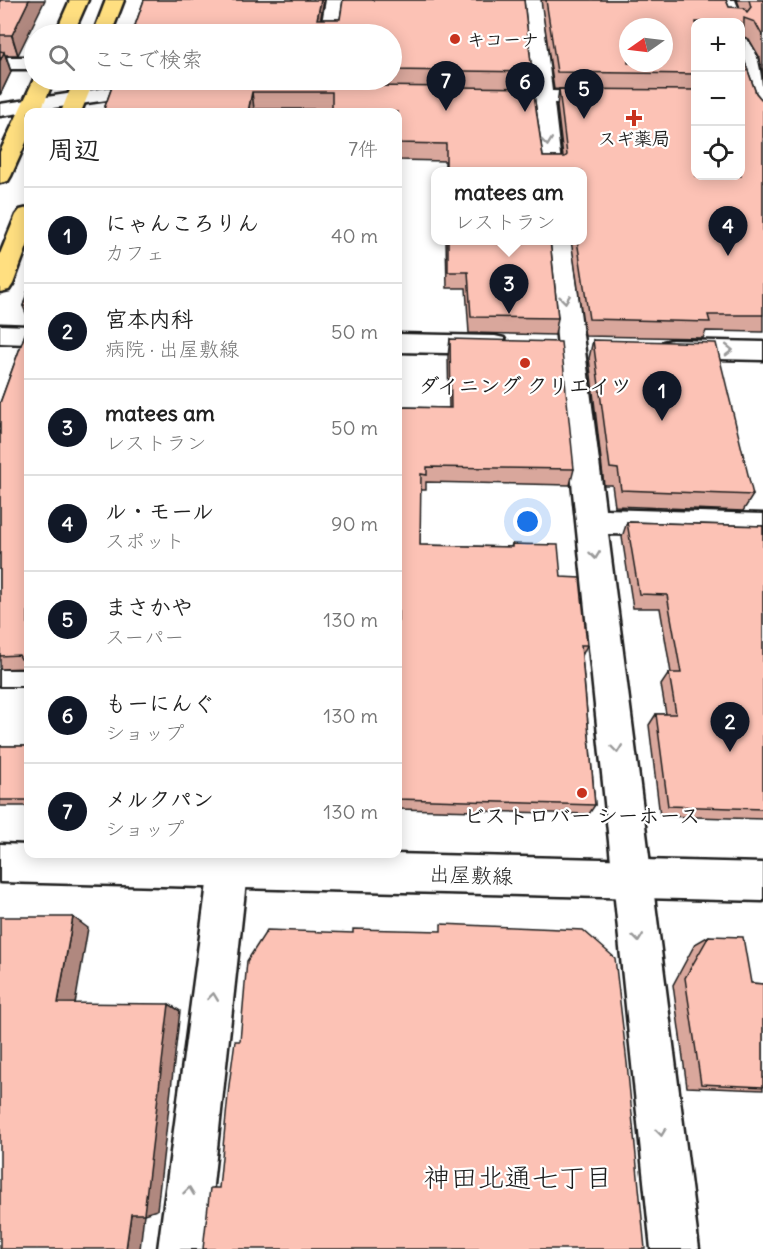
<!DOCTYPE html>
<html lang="ja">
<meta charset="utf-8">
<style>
body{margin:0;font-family:Delius,"Klee One",sans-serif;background:#f2f2f2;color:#222}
.controls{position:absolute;right:18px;top:18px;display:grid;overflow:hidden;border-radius:12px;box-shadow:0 3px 15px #0003}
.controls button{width:54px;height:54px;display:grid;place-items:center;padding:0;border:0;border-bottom:2px solid #e0e0e0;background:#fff;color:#222;font:30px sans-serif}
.compass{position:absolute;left:619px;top:18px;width:54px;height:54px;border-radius:50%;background:#fff;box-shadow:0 3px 15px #0003;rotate:256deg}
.you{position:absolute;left:528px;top:522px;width:21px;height:21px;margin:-15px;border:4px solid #fff;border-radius:50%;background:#1a73e8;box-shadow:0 0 0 9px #1a73e833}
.badge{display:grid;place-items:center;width:39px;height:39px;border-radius:50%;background:#111827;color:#fff;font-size:20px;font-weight:700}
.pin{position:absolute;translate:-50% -50px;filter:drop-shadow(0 2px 3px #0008)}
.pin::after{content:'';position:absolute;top:32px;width:21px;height:18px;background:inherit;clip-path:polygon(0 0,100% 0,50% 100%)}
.popup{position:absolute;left:431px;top:167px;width:156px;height:78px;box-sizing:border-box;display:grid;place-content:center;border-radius:12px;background:#fff;filter:drop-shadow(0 2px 4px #0005);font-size:20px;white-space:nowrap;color:#767676}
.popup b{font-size:22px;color:#222}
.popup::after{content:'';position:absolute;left:50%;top:100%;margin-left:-12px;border:12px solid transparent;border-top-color:#fff}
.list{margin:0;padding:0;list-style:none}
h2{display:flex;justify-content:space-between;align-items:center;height:78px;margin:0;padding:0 24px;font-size:26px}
h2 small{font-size:20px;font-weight:400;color:#767676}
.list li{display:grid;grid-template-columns:39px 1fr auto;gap:18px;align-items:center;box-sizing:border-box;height:96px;padding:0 24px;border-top:2px solid #e0e0e0}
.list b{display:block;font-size:22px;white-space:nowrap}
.list p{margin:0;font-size:20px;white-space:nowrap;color:#767676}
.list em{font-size:20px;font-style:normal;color:#767676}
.icon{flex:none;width:33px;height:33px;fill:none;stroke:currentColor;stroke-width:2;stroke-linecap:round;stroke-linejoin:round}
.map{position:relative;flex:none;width:763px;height:1249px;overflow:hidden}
.search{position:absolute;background:#fff;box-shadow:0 3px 15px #0003;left:24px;top:24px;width:378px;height:66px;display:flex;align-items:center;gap:15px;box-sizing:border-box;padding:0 21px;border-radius:33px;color:#767676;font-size:22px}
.panel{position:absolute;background:#fff;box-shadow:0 3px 15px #0003;left:24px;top:108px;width:378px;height:750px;border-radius:12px}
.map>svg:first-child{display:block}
</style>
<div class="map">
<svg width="763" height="1249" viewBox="0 0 763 1249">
<rect width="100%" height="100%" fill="#fff"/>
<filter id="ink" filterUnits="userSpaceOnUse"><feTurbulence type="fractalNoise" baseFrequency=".0167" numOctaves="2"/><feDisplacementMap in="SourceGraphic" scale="12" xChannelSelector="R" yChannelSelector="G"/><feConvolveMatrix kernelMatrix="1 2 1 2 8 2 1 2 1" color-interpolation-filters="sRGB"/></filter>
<g filter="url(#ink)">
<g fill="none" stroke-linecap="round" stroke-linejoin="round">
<defs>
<rect id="lane" x="0" y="670" width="28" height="16"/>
<g id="street">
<path d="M326,0h18l-5,34h-19z"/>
<path d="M523,0h18l11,91 51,1 7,2 3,4 -3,4 -7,2 -49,-1 8,69h-22l-7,-69 -51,-3 -3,-4 3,-4 50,-2z"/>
<path d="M717,0h18l9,22 -3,4 -1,-4h-15z"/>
<path d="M740,36c23,6 23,61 23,79l-8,-1 -3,-5 -12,-36z"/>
<rect x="0" y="57" width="34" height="12"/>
<path d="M314,80h20l-4,32h-21z"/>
<path d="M156,86l7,2 3,4 -3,4 -56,4 -107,16v-12l107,-16z"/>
<path d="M547,240h24l34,269 158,5v24l-155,-4 91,715h-48z"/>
<path d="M0,325l28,1v18l-28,-1z"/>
<path d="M398,334l97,2 9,2 4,7 -4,7 -9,2 -97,-2z"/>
<path d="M672,340l91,2v18l-91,-2 -9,-2 -4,-7 4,-7z"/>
<path d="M211,854h38l-43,395h-48z"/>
</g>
<path id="secondary" d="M0,844l28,1v9h366l369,9v38l-763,-19z"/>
<g id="highway">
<path d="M70,0h18l-15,34h-18z"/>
<path d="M106,0h18l-13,34h-18z"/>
<path d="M34,79l20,1 -14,32h-12v26l-17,38 -3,5 -8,2v-31z"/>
<path d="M74,80h20l-13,32h-20z"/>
<path d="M28,208v36l-15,40 -4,6 -9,2v-38l16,-39 4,-5z"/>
</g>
</defs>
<use href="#lane" stroke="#1c1c1c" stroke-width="4"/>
<use href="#street" stroke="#1c1c1c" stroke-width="5"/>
<use href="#secondary" stroke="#1c1c1c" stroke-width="5"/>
<use href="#highway" stroke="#1c1c1c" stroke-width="5"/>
<use href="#lane" fill="#fff" fill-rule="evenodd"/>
<use href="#street" fill="#fff" fill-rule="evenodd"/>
<use href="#secondary" fill="#fff" fill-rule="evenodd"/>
<use href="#highway" fill="#ffdf80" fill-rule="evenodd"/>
</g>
<g fill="#d9a79c" stroke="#1c1c1c" stroke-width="1.5" fill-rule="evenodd">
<path d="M0,0l18,55h-12l5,17 -11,23z"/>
<path d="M144,0h180l-3,19h19l3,-19h181l8,72 -2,16h3l10,69h20l-6,-51 2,-17 67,1 -72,-1 -13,-89h185l3,7 11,1 -3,-8h26v82l-3,-24 -11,-19 -5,-2 -1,20 13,36 5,6 2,1v232l-57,-1 -3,7 -118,-2 -14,-96h11v-69h-137v-10l-47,-1v-48h-66v-3h-78l-1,3h-150l9,-25 13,-2 -1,-5h268v-46h-260zM696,22h45v154h-45zM628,27h36v36h-36z"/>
<path d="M446,240h104l8,78 -3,17 -86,-2 -3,-45h-19z"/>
<path d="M28,290v28l-5,-12z"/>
<path d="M28,326v343l-1,-1 -27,1v-266z"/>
<path d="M450,339l124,130 -4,16 -144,-3v8h-6v55l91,2 1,-3 49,33 26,68 -5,11 13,149 -6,9 -191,-5v-402l51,1 -1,-52z"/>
<path d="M593,340l160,155 -10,16 -128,-5 -3,-21h-8l-15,-127z"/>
<path d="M627,522l136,4v293l-103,-3 -11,-91 7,-11h10l-5,-29 8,-12h2l-11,-65h-27l-11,-71z"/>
<rect x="0" y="746" width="28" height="60"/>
<path d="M709,936l42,47 12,1v106l-76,-3 -14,-102 22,-41z"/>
</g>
<g fill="#b0887f" stroke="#1c1c1c" stroke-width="1.5">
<path d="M29,0h16l-27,55 -6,-20z"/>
<path d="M321,0h3l-6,34 -1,-15z"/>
<path d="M4,52l7,20 -11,23v-34z"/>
<path d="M252,92l2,17 -1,3h-5z"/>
<path d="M73,917l15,11 -14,82 -16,-7z"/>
<path d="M169,1004l11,7 -23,199 -13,4 -4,35h-14l5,-35z"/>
</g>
<g fill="#fcc2b5" stroke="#1c1c1c" stroke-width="1.5" fill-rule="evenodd">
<path d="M0,0h29l-17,35h-12z"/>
<path d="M144,0h177l-4,19h23l3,-19h181l8,72 -140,-2v-36h-260z"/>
<path d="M546,0h180l3,7 15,1 3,4 4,-5 -2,-7h14v37l-8,-15 -11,-4 -1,39 13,36 5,6 2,1v215h-55l2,7 -121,-3 -12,-79h5v-69h-136v-27l-48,-1v-31h-66v-20h-80l-4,20h-145l9,-25 19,-4 402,5 10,69h22l2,-2 -8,-66 137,1v86h45v-154h-45v52l-139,-2zM628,27h36v36h-36z"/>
<path d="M0,51l4,1 -4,9z"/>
<path d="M448,240h102l8,78 -87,-1 -3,-45h-20z"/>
<path d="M28,290v16h-5z"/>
<path d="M28,326v333h-7l-2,-4 -19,1v-253z"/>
<path d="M450,339l111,3 13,127 -147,-2v8l-6,-1 -1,71 92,2v-3l46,1 3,32 19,1 7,67h-6l14,160 -197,-6v-392l53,1z"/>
<path d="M593,340l123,3 37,152 -132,-5 -3,-21 -8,-1z"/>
<path d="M627,522l136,4v283l-95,-3 -12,-92h20l-7,-41h12l-14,-78 -28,-1z"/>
<rect x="0" y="746" width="28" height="54"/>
<path d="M0,917h73l-15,86 111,1 -25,210h-13l-5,35h-126z"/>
<path d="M441,924l142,6 32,28 12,105 18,186h-442l7,-61h9l10,-103 6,-44h5l7,-80 20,-31 86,3v-4l88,2z"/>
<path d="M709,936l34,1 8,46 12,1v103l-62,-3 -16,-106z"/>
</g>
<defs><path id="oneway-chevron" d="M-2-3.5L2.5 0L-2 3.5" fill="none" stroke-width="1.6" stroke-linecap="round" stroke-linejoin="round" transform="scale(1.5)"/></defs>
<g stroke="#999">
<use href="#oneway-chevron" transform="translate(547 142) rotate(83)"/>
<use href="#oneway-chevron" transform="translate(565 299) rotate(83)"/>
<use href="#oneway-chevron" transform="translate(729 350) rotate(1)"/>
<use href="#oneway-chevron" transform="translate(595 555) rotate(83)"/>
<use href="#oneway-chevron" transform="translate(617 749) rotate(83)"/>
<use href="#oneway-chevron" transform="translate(638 938) rotate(83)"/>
<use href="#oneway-chevron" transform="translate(213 997) rotate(-83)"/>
<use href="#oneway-chevron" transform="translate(661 1132) rotate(83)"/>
<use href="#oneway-chevron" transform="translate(189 1191) rotate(-83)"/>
</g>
</g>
<g fill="#c8321e" stroke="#fff" stroke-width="2">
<circle cx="455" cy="39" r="6"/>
<path d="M631 109h6v6h6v6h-6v6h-6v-6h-6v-6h6z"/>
<circle cx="525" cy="363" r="6"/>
<circle cx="582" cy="793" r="6"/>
</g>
<g text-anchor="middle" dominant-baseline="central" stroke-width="4.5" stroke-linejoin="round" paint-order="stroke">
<g font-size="18" font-weight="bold" fill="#1c1c1c" stroke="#fff" text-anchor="start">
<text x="467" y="39">キコーナ</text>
<text x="634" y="138" text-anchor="middle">スギ薬局</text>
</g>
<g font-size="21" font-weight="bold" fill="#1c1c1c" stroke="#fff">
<text x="525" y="385">ダイニング クリエイツ</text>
<text x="582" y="815">ビストロバー シーホース</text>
</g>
<g font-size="21" fill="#1c1c1c" stroke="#fff">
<text transform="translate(471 875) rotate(2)">出屋敷線</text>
</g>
<g font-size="27" fill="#1c1c1c" stroke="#fff">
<text x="518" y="1177">神田北通七丁目</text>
</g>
</g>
</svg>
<div class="controls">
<button>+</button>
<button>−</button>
<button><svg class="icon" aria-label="locate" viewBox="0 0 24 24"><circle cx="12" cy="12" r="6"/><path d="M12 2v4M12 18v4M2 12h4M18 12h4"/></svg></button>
</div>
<svg class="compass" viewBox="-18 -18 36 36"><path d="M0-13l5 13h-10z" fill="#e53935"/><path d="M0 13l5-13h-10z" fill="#767676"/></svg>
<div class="you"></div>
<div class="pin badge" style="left:662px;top:421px">1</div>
<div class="pin badge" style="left:730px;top:752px">2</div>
<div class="pin badge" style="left:509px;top:314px">3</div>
<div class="popup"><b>matees am</b>レストラン</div>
<div class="pin badge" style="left:728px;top:256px">4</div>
<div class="pin badge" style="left:584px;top:119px">5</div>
<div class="pin badge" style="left:525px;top:112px">6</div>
<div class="pin badge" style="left:446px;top:111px">7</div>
<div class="search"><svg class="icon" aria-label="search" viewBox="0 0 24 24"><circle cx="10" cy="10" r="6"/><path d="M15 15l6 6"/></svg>ここで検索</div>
<section class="panel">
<h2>周辺<small>7件</small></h2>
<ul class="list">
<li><span class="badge">1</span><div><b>にゃんころりん</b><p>カフェ</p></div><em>40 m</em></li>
<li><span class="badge">2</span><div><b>宮本内科</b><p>病院 · 出屋敷線</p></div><em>50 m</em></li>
<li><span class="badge">3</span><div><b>matees am</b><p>レストラン</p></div><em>50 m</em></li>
<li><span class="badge">4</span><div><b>ル・モール</b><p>スポット</p></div><em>90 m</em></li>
<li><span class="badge">5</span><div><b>まさかや</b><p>スーパー</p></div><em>130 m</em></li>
<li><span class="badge">6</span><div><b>もーにんぐ</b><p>ショップ</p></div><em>130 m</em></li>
<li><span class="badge">7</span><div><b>メルクパン</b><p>ショップ</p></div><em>130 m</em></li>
</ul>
</section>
</div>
